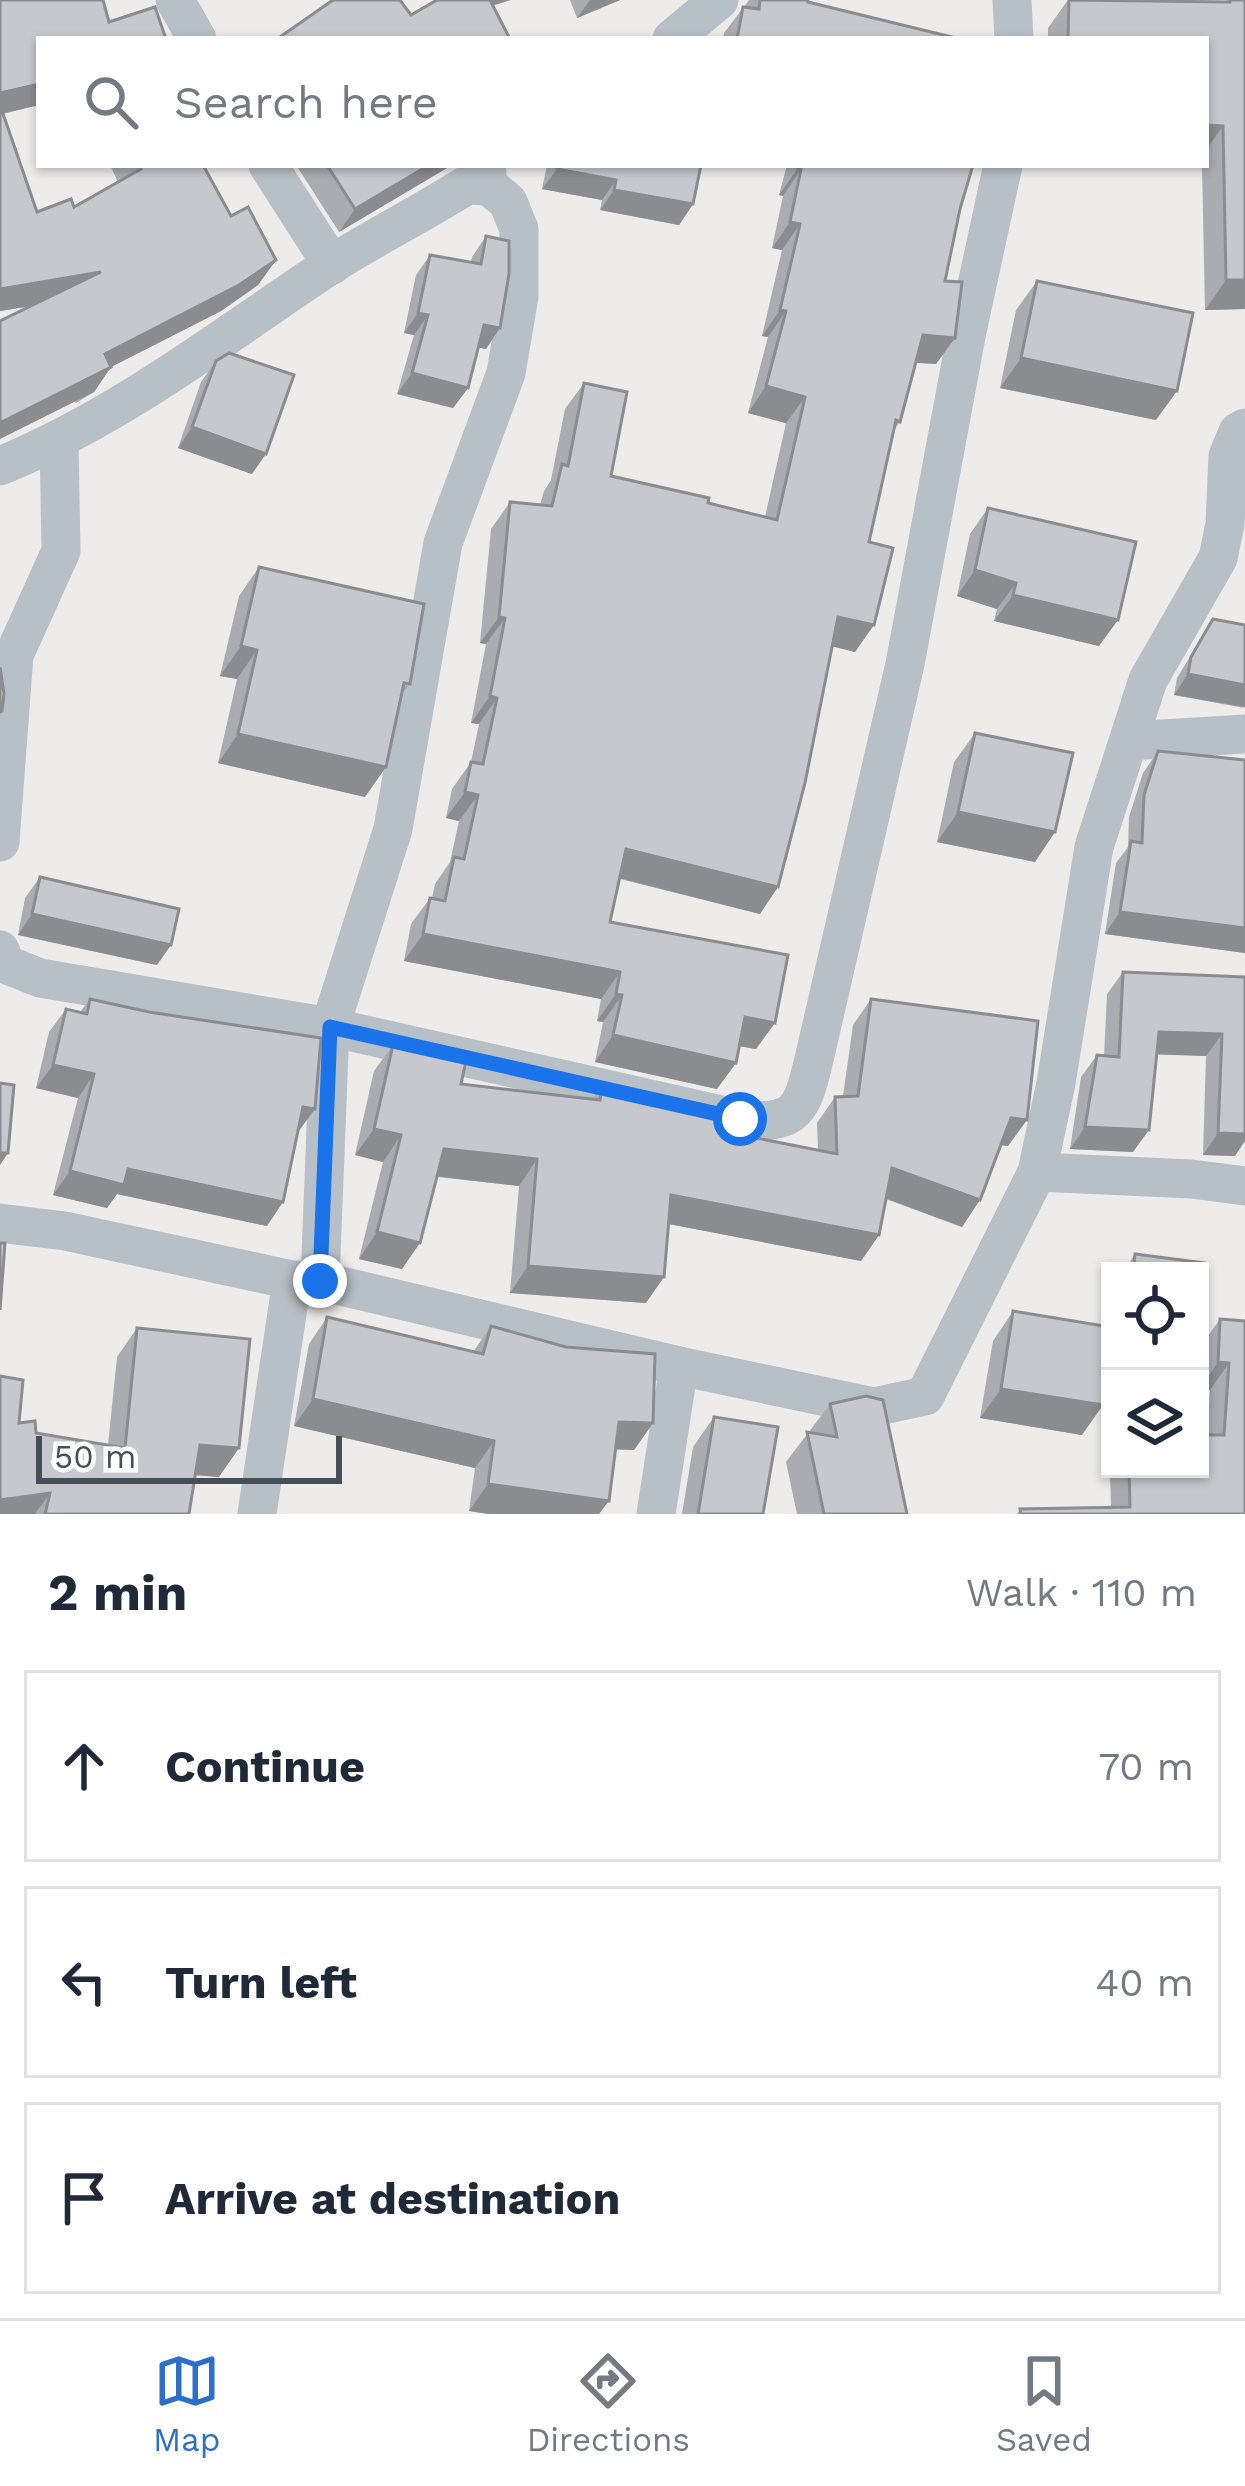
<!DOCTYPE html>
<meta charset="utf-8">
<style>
body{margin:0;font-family:"Work Sans",sans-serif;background:#f6f6f7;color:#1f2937}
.controls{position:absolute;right:36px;bottom:36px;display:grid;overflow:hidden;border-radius:0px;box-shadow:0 3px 9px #0004}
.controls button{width:108px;height:108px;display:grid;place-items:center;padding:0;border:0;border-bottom:3px solid #e0e1e3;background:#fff;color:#1f2937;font:60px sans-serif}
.scale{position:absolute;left:36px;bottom:30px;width:306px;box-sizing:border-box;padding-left:12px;border:6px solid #464f57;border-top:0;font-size:33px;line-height:42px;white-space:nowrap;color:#464f57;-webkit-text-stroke:9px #fff;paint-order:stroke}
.stop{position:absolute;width:36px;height:36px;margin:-27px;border:9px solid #1a73e8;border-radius:50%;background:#fff}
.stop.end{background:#1a73e8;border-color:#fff;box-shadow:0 3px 12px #0008}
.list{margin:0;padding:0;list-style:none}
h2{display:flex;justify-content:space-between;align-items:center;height:156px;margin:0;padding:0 48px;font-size:51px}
h2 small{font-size:39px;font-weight:400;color:#747a83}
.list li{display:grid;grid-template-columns:78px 1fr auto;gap:36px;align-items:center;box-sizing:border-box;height:192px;margin:0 24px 24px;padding:0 24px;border:3px solid #e0e1e3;border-radius:0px}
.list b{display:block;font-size:45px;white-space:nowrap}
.list em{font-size:39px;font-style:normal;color:#747a83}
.icon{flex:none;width:66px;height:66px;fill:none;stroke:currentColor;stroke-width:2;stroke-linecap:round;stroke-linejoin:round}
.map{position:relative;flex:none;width:1245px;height:1514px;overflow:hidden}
.search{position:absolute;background:#fff;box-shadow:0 3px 9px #0004;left:36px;right:36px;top:36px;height:132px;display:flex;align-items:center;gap:30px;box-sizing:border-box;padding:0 42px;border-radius:0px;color:#747a83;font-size:45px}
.sheet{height:804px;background:#fff}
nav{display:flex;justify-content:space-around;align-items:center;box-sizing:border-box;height:168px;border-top:3px solid #e0e1e3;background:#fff;font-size:33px;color:#747a83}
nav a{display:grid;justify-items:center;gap:6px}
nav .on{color:#2b6fc9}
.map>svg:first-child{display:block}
</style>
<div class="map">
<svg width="1245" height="1514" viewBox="0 0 1245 1514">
<rect width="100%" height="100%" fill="#eeebeb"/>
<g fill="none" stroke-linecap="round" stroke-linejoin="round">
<g stroke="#b8c0c7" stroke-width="39">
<path d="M175,0l22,39"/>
<path d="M1012,0l2,39"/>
<path d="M672,39l47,-39"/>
<path d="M268,165l64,100"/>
<path d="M0,466c120,-49 222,-129 329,-200 52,-33 108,-60 158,-94"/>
<path d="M1130,741l115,-7"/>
<path d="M0,842l14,-187 47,-104 -2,-109"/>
<path d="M0,950l5,14 35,14 290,49 409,92c59,7 63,-9 76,-64l90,-391 62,-333 36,-166"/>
<path d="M1037,1172l154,7 54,7"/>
<path d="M0,1223l65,8 227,49 28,1 359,85 195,41 51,-11 112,-224 19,-89 38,-236 54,-167 70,-122 7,-34 3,-68 10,-24 7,-4"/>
<path d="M320,1281l10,-254 63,-198 50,-286 63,-170 13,-77v-67l-11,-27 -19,-16 -21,-1"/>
<path d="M257,1514l35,-234"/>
<path d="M656,1514l23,-148"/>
</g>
</g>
<g fill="#aaacb1">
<path d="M0,0l109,22 57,17h-127v66l-36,9 34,98 37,-5 44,-25 -8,-17h93l28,51 45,44 -18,25 -37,26 -110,56 -17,25 -18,11 -45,-97 -31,5z"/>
<path d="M570,0h50l-43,18z"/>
<path d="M749,0h59v2l152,37h-237l1,-6z"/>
<path d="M1068,0l157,2 2,-2h18v309l-40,1 -3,-145h4v-126h-158v-11z"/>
<path d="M296,165h156l-113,67z"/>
<path d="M547,165h154l-8,39 -14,21 -79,-15 2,-10 -60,-11z"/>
<path d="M787,165h186l-13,44 -15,72 10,57 -19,26 -20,-1 -16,59 -7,9 -24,111 -14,110 -23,-6 -72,268 -140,-35 -10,43 146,127 -17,-3 -22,43 -122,-27 8,-40 -6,-1 4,-22 -197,-38 7,-37 19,-26h2l3,-14 15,-22 9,-41 -13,-3 6,-29 19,-27 8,-38 -8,-1 15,-79 -6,-1 11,-114 19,-27 30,3 4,-14 7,-11 14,-71 19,-26 27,93 154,41 21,-94 -38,-10 20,-76 -6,-1 20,-86 -10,-2 11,-52 -4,-1z"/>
<path d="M486,236v113l-8,-2 -10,41 -15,20 -56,-14 17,-59 -10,-2 12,-58 14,-20 41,7 1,-5z"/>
<path d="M1037,281l119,139 -156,-32 16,-78z"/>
<path d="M216,361l36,113 -74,-26 23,-66z"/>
<path d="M988,508l111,138 -105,-25 3,-12 -40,-13 13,-62z"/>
<path d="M259,567l151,117 -9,11 -36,102 -147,-34 19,-84 -17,-3 19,-80z"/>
<path d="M1213,619l31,89 -70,-13 3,-17z"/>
<path d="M975,733l60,129 -98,-20 17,-80z"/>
<path d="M1158,751l87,9v193l-140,-19 11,-71 12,-16 1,-30 14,-44z"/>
<path d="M40,877l117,88 -139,-30 7,-37z"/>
<path d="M1123,972l122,5 -10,179 -32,-1 3,-99 -49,-2 -24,98 -63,-3 11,-72 16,-22 7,1 3,-62z"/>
<path d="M90,999l208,133 -31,94 -150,-32 -10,14 -54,-13 25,-97 -42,-10 13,-56 17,-23 14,3z"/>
<path d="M871,999l137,147 -7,-1 -39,82 -76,-28 -7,36 -18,26 -192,-37 -23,79 -136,-10 9,-107 -82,-9 -35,92 -43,-10 24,-97 -28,-7 19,-84 19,-26 68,39 131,15 11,-16 118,48 97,19 -1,-27 18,-26 8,-1 10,-71z"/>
<path d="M1135,1254l65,17h-76z"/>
<path d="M1013,1311l69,124 -102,-17 13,-77z"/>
<path d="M327,1317l146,35 18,-26 162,97 -19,27 -19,-1 -16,65h-110l-20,-3 6,-43 -181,-42 15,-82z"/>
<path d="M1220,1319l25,2v193h-228l3,-5 91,-2 -1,-38h90l7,-34 3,-45 -10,-1 1,-43z"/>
<path d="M137,1328l82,149 -23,-2 -7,39h-189l19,-91 17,10 72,12 9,-88z"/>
<path d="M830,1404l77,110h-110l-11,-52z"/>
<path d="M714,1417l49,97h-81l11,-67z"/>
</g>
<g fill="#8b8c90">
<path d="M481,0h30l-39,12z"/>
<path d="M590,0h30l-43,18z"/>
<path d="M39,84v21l-39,9v-21z"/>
<path d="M1206,125l17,1 -17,24z"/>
<path d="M429,165h23l-113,67 16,-23z"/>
<path d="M798,168l3,1 -18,27 -4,-1z"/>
<path d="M557,169l59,11 -14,20 -60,-11z"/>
<path d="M614,190l79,14 -14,21 -79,-15z"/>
<path d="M790,222l10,2 -18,26 -10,-2z"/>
<path d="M276,260l-18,25 -37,26 -110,56 -17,25 -94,47v-16l105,-69z"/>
<path d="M101,272l-18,26 -83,13v-22z"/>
<path d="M1226,280h19v29l-40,1z"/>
<path d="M780,310l6,1 -18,26 -6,-1z"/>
<path d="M418,313l10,2 -14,20 -10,-2z"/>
<path d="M484,325l16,3 -14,21 -16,-3z"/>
<path d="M923,335l32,3 -19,26 -31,-2z"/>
<path d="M1021,358l156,33 -21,29 -156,-32z"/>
<path d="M412,373l56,15 -15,20 -56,-14z"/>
<path d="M766,386l39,11 -19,26 -38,-10z"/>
<path d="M192,427l74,27 -14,20 -74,-26z"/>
<path d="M975,570l41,13 -19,26 -40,-13z"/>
<path d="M1013,595l105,25 -19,26 -105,-25z"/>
<path d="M499,617l6,1 -19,26 -6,-1z"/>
<path d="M838,617l36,8 -19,27 -36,-9z"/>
<path d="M241,646l16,4 -20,29 -17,-3z"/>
<path d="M1188,674l57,11v22l-71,-12z"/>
<path d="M490,696l7,2 -18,26 -8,-1z"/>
<path d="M238,734l148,33 -21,30 -147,-34z"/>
<path d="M465,792l13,3 -19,26 -13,-3z"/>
<path d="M958,812l97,20 -20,30 -98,-20z"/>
<path d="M626,849l152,38 -18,27 -153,-39z"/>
<path d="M1120,912l125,16v25l-140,-19z"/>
<path d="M32,914l139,31 -14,20 -139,-30z"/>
<path d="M423,934l197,38 -19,27 -197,-38z"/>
<path d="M616,994l6,1 -19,27 -6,-1z"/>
<path d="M745,1017l30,6 -19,26 -30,-5z"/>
<path d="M1159,1032l63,2 -16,22 -63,-2z"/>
<path d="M613,1035l123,28 -19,26 -122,-27z"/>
<path d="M53,1065l41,9 -16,24 -42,-10z"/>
<path d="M303,1107l12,2 -17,23 -12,-1z"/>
<path d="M1011,1118l16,2 -19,26 -16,-2z"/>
<path d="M1085,1127l64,3 -16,22 -63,-3z"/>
<path d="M374,1129l27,6 -18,27 -28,-7z"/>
<path d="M1218,1133l27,1v7l-10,15 -32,-1z"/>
<path d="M444,1149l93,10 -18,27 -93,-11z"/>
<path d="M0,1153h8l-8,12z"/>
<path d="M892,1168l88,32 -18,27 -88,-33z"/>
<path d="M128,1169l155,33 -16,24 -150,-32 -10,14 -54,-13 17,-24z"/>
<path d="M671,1195l208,40 -18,26 -208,-40z"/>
<path d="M377,1232l43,11 -18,26 -43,-10z"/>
<path d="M528,1266l136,11 -18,26 -136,-10z"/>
<path d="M1218,1362l11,1 -19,27 -10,-1z"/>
<path d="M1001,1389l102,16 -21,30 -102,-17z"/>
<path d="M313,1399l181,42 -19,27 -181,-42z"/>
<path d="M619,1422l34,1 -19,27 -34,-1z"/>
<path d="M200,1445l39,3 -20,29 -39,-3z"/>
<path d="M488,1484l121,17 -10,13h-110l-20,-3z"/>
<path d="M50,1493l-15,21h-35v-14z"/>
</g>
<g fill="#c6c8ce" stroke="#8b8c90" stroke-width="3">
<path d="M0,0h103l6,22 46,-15 11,32h-127v45l-39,9z"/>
<path d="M333,0h67l11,15 26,-15h53l20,39h-233z"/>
<path d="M760,0h48v2l152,37h-223l6,-32 16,2z"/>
<path d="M1069,0l161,2v-2h15v280h-19l-3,-154 -17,-1v-86h-138z"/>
<path d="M0,105l37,107 34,-13 3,8 67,-38 -2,-4h64l28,51 17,-9 28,53 -37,25 -134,69 6,13 -111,56v-102l101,-49 -101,17z"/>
<path d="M327,165h102l-74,44z"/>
<path d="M557,165h144l-8,39 -79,-14 2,-10 -59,-11z"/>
<path d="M799,165h174l-13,44 -15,72 17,1 -7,56 -32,-3 -23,87 -4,-2 -27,122 24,6 -19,77 -36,-8 -33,166 -27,104 -152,-38 -16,73 178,33 -13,68 -30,-6 -9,46 -123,-28 9,-40 -6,-1 4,-22 -197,-38 7,-36 15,3 9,-44 10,2 14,-64 -13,-3 6,-30 12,2 14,-66 -7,-2 15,-78 -6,-1 11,-115 42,4 10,-42 6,2 16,-83 43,9 -16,84 98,22 -1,5 69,17 28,-123 -39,-11 20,-75 -6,-1 20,-86 -10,-2 11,-53 -3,-1z"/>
<path d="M486,236l23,5v33l-9,54 -16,-3 -16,63 -56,-15 16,-58 -10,-2 12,-58 51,9z"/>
<path d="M1037,281l156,32 -16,78 -156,-33z"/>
<path d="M229,353l65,22 -28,79 -74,-27 24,-66z"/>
<path d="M988,508l148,34 -18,78 -105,-25 3,-12 -41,-13z"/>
<path d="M259,567l165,37 -14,80 -6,-1 -18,84 -148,-33 19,-84 -16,-4z"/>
<path d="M1213,619l32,6v60l-57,-11 3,-17z"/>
<path d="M0,667l4,27 -2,17 -2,1z"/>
<path d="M975,733l98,20 -18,79 -97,-20z"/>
<path d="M1158,751l87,9v168l-125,-16 11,-71 11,2 2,-48z"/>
<path d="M40,877l139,32 -8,36 -139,-31z"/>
<path d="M1123,972l122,5v157l-27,-1 4,-99 -63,-2 -10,98 -64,-3 12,-72 22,2z"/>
<path d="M90,999l59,13 172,26 -6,71 -12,-2 -20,95 -155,-33 -4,16 -54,-14 24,-97 -41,-9 13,-56 21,5z"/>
<path d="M871,999l167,22 -11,99 -16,-2 -31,82 -88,-32 -13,67 -208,-40 -7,82 -136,-11 9,-107 -93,-10 -24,94 -43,-11 24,-97 -27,-6 19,-84 73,16 -5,23 139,16 3,-17 123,27 -5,21 116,23 -2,-57 23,-1z"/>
<path d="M0,1083l14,2 -6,68h-8z"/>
<path d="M0,1243h5l-5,67z"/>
<path d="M1135,1254l70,9 -5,43v-35h-67z"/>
<path d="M1013,1311l97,16v33l-7,45 -102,-16z"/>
<path d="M327,1317l156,37 8,-28 75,21 89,7 -2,69 -34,-1 -10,79 -121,-17 6,-43 -181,-42z"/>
<path d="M1220,1319l25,2v193h-224l-1,-5 110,-2 -1,-38h71v-34h24l5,-72 -11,-1z"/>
<path d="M137,1328l113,11 -11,109 -39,-3 -11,69h-144l5,-21 -50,7v-124l23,4 -4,43 16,-2 1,12 89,15z"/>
<path d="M866,1396l17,4 24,114h-83l-17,-82 30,5 -7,-33z"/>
<path d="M714,1417l64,10 -15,87h-65z"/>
</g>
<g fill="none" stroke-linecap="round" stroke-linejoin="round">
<path stroke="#1a73e8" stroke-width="15" d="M320,1281l10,-254 410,92"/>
</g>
</svg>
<div class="controls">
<button><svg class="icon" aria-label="locate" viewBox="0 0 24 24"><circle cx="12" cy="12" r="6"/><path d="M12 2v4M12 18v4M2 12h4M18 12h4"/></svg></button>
<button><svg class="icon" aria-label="layers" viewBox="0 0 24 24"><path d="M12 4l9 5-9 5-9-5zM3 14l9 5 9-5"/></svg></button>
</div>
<div class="scale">50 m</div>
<div class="stop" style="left:740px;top:1119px"></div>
<div class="stop end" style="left:320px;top:1281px"></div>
<div class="search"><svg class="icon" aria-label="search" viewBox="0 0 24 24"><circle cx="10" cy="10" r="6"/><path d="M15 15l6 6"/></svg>Search here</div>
</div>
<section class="sheet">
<h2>2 min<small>Walk · 110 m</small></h2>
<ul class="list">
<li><svg class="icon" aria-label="ahead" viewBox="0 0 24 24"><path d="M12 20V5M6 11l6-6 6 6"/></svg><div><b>Continue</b></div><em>70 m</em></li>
<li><svg class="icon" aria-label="left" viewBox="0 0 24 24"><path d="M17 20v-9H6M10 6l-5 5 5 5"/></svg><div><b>Turn left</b></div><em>40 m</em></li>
<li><svg class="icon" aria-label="arrive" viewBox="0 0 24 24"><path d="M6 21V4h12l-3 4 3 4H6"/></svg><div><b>Arrive at destination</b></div></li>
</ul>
</section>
<nav>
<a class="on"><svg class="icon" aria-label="map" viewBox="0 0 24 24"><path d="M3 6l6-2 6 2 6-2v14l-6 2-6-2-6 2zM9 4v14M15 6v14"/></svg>Map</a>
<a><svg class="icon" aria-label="directions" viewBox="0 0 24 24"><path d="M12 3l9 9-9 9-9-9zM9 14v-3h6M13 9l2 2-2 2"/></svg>Directions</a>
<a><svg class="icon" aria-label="saved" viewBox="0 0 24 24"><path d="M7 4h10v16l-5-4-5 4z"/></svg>Saved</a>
</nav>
